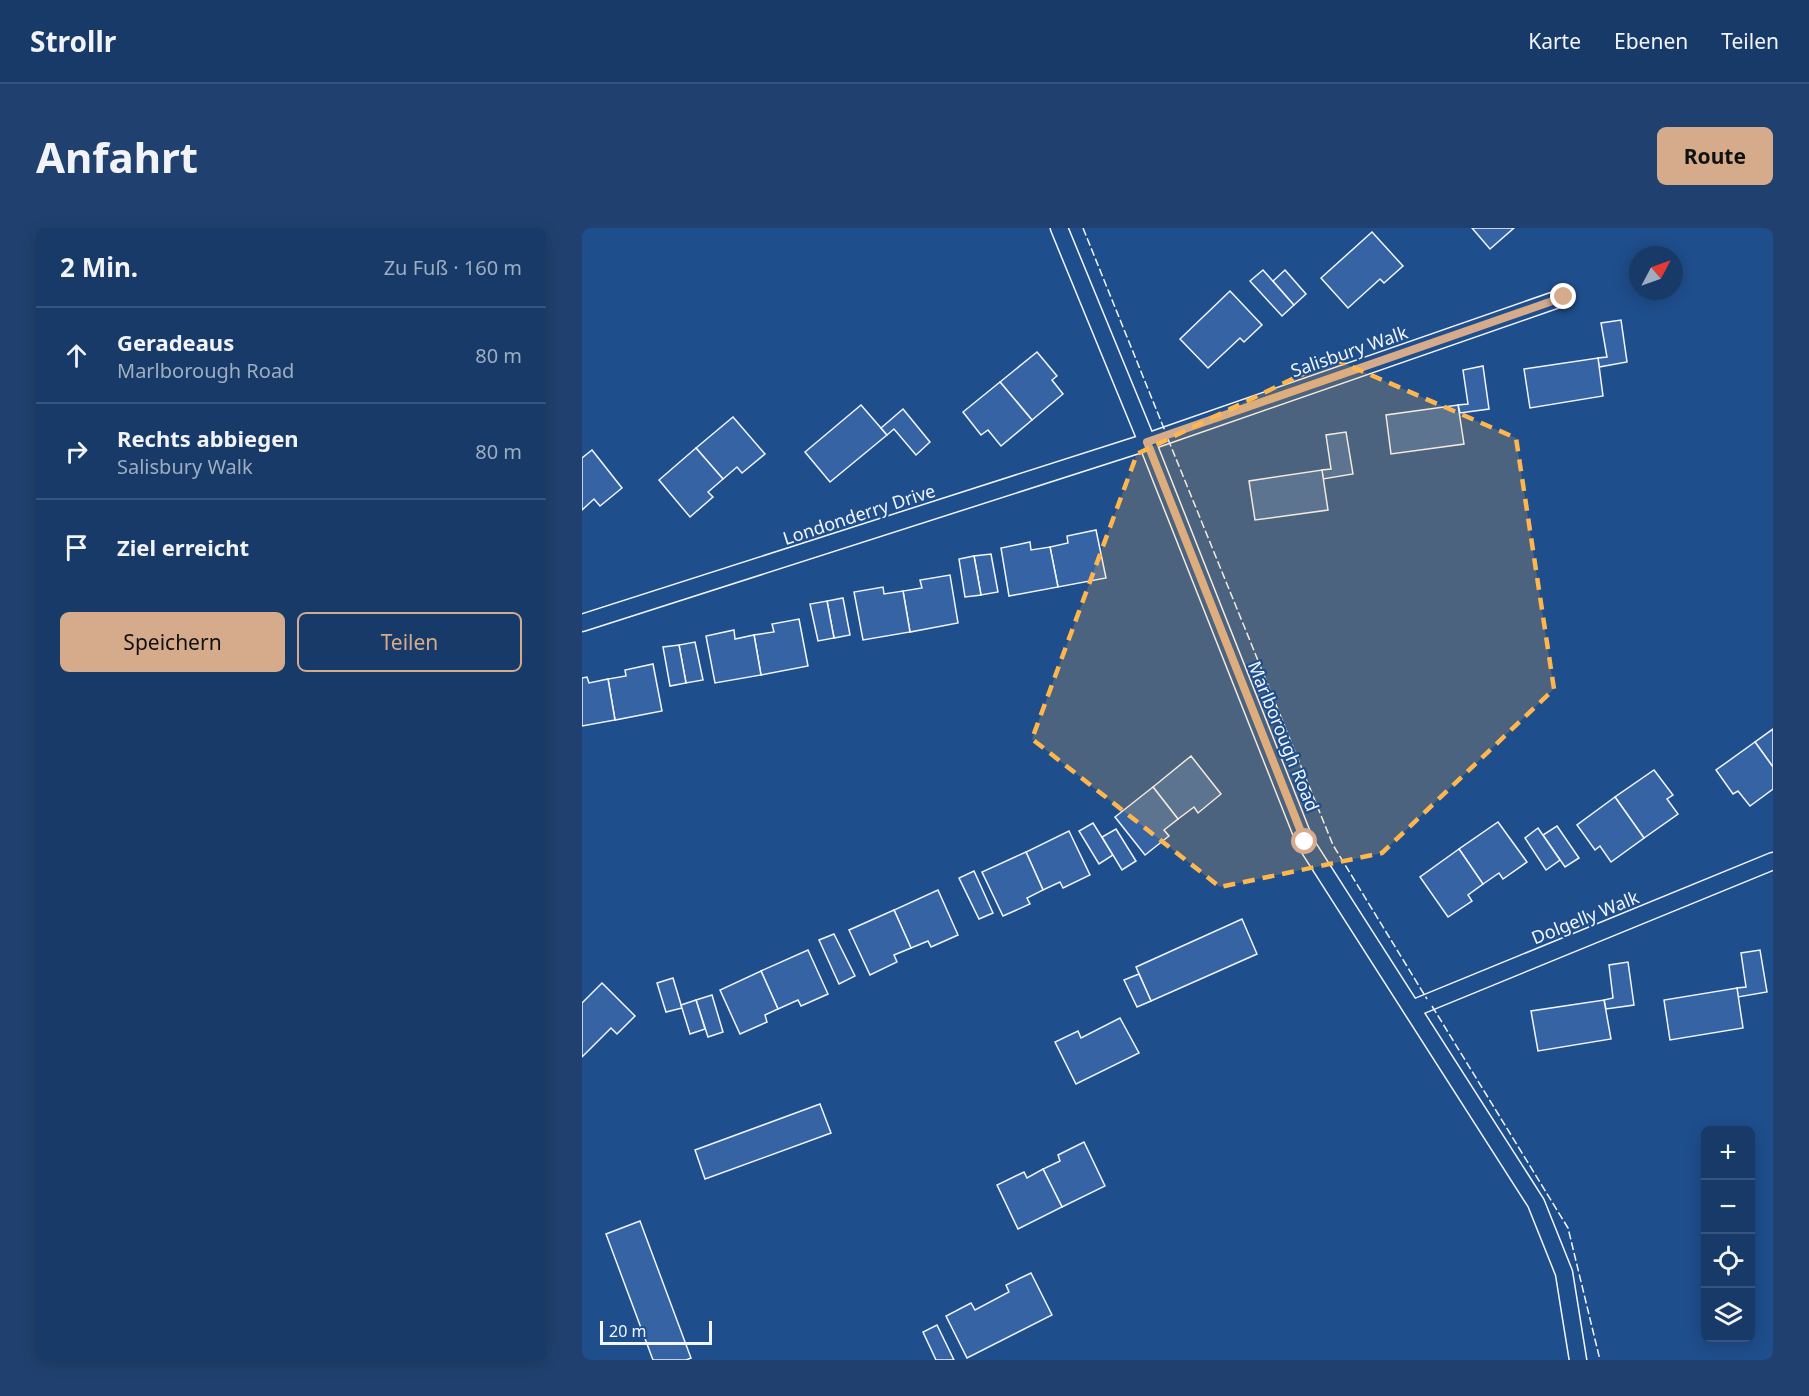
<!DOCTYPE html>
<html lang="de">
<meta charset="utf-8">
<style>
body{margin:0;font-family:"Noto Sans",sans-serif;background:#20416f;color:#f1f3f6}
.controls{position:absolute;right:18px;bottom:18px;display:grid;overflow:hidden;border-radius:9px;box-shadow:0 3px 15px #0003}
.controls button{width:54px;height:54px;display:grid;place-items:center;padding:0;border:0;border-bottom:2px solid #36547d;background:#173a69;color:#f1f3f6;font:30px sans-serif}
.compass{position:absolute;left:1047px;top:18px;width:54px;height:54px;border-radius:50%;background:#173a69;box-shadow:0 3px 15px #0003;rotate:49deg}
.scale{position:absolute;left:18px;bottom:15px;width:112px;box-sizing:border-box;padding-left:6px;border:3px solid #f2f6ff;border-top:0;font-size:16px;line-height:21px;white-space:nowrap;color:#f2f6ff;-webkit-text-stroke:4px #1f4e8c;paint-order:stroke}
.stop{position:absolute;width:18px;height:18px;margin:-14px;border:4px solid #d6ab8b;border-radius:50%;background:#fff}
.stop.end{background:#d6ab8b;border-color:#fff;box-shadow:0 2px 6px #0008}
.list{margin:0;padding:0;list-style:none}
h2{display:flex;justify-content:space-between;align-items:center;height:78px;margin:0;padding:0 24px;font-size:26px}
h2 small{font-size:20px;font-weight:400;color:#9eadc0}
.list li{display:grid;grid-template-columns:39px 1fr auto;gap:18px;align-items:center;box-sizing:border-box;height:96px;padding:0 24px;border-top:2px solid #36547d}
.list b{display:block;font-size:22px;white-space:nowrap}
.list p{margin:0;font-size:20px;white-space:nowrap;color:#9eadc0}
.list em{font-size:20px;font-style:normal;color:#9eadc0}
.actions{display:flex;gap:12px;padding:18px 24px}
.actions a{flex:1;padding:14px 0;border:2px solid #d6ab8b;border-radius:9px;text-align:center;font-size:21px;color:#d6ab8b}
.actions .main{background:#d6ab8b;color:#111}
.icon{flex:none;width:33px;height:33px;fill:none;stroke:currentColor;stroke-width:2;stroke-linecap:round;stroke-linejoin:round}
.map{position:relative;flex:none;width:1191px;height:1132px;overflow:hidden;border-radius:9px}
header{display:flex;align-items:center;gap:36px;box-sizing:border-box;height:84px;padding:0 30px;background:#173a69;border-bottom:2px solid #36547d}
header strong{font-size:28px}
nav{display:flex;gap:33px;margin-inline-start:auto;font-size:21px}
.intro{display:flex;align-items:center;justify-content:space-between;box-sizing:border-box;height:144px;padding:0 36px}
h1{margin:0;font-size:42px}
.button{padding:15px 27px;border-radius:9px;background:#d6ab8b;color:#111;font-size:21px;font-weight:700}
main{display:flex;gap:36px;padding:0 36px}
aside{flex:1;background:#173a69;border-radius:9px;box-shadow:0 3px 15px #0003}
.map>svg:first-child{display:block}
</style>
<header>
<strong>Strollr</strong>
<nav><a>Karte</a><a>Ebenen</a><a>Teilen</a></nav>
</header>
<div class="intro"><h1>Anfahrt</h1><a class="button">Route</a></div>
<main>
<aside>
<h2>2 Min.<small>Zu Fuß · 160 m</small></h2>
<ul class="list">
<li><svg class="icon" aria-label="ahead" viewBox="0 0 24 24"><path d="M12 20V5M6 11l6-6 6 6"/></svg><div><b>Geradeaus</b><p>Marlborough Road</p></div><em>80 m</em></li>
<li><svg class="icon" aria-label="right" viewBox="0 0 24 24"><path d="M7 20v-9h11M14 6l5 5-5 5"/></svg><div><b>Rechts abbiegen</b><p>Salisbury Walk</p></div><em>80 m</em></li>
<li><svg class="icon" aria-label="arrive" viewBox="0 0 24 24"><path d="M6 21V4h12l-3 4 3 4H6"/></svg><div><b>Ziel erreicht</b></div></li>
</ul>
<div class="actions"><a class="main">Speichern</a><a>Teilen</a></div>
</aside>
<div class="map">
<svg width="1191" height="1132" viewBox="0 0 1191 1132">
<rect width="100%" height="100%" fill="#1f4e8c"/>
<g fill="#3563a3" stroke="#f2f6ff" stroke-width="1.5">
<path d="M890,0h42l-24,21z"/>
<path d="M790,4l31,34 -19,17 -4,-4 -32,29 -27,-30z"/>
<path d="M681,42l31,35 -12,11 -32,-35z"/>
<path d="M703,42l21,24 -12,11 -21,-24z"/>
<path d="M648,63l32,34 -18,17 -4,-4 -32,30 -28,-29z"/>
<path d="M1039,92l6,42 -28,5 -1,-9 9,-1 -6,-34z"/>
<path d="M455,124l20,24 -5,4 11,14 -31,26 -32,-38z"/>
<path d="M1016,130l5,38 -73,12 -6,-39z"/>
<path d="M901,138l6,43 -29,4 -2,-8 10,-1 -5,-34z"/>
<path d="M418,154l32,38 -31,26 -13,-16 -7,5 -18,-23z"/>
<path d="M279,177l26,30 -57,47 -25,-30z"/>
<path d="M876,177l6,39 -73,10 -5,-39z"/>
<path d="M321,181l27,33 -14,13 -22,-26 -7,6 -6,-7z"/>
<path d="M151,189l32,37 -23,19 -5,-6 -14,12 -27,-31z"/>
<path d="M764,204l7,42 -30,5 -1,-9 9,-1 -5,-34z"/>
<path d="M114,220l27,31 -15,13 5,5 -23,20 -31,-37z"/>
<path d="M10,222l30,38 -22,18 -6,-7 -12,11v-52z"/>
<path d="M740,242l6,40 -73,10 -6,-39z"/>
<path d="M514,302l10,48 -48,9 -8,-40 18,-4 -1,-7z"/>
<path d="M448,314l1,8 19,-3 8,40 -49,9 -8,-48z"/>
<path d="M409,326l7,38 -17,3 -7,-39z"/>
<path d="M392,328l7,39 -16,2 -6,-38z"/>
<path d="M368,347l8,48 -48,9 -7,-41 19,-3 -2,-8z"/>
<path d="M301,359l1,7 19,-3 7,41 -47,8 -9,-48z"/>
<path d="M261,370l7,37 -16,3 -7,-37z"/>
<path d="M245,373l7,37 -16,3 -8,-37z"/>
<path d="M217,391l9,47 -47,9 -7,-40 20,-3 -2,-8z"/>
<path d="M152,402l1,9 19,-4 7,40 -46,8 -9,-47z"/>
<path d="M113,414l8,38 -17,3 -7,-38z"/>
<path d="M97,417l7,38 -16,3 -7,-39z"/>
<path d="M71,436l9,47 -47,9 -7,-41 18,-3 -1,-6z"/>
<path d="M5,449l2,6 19,-4 7,41 -33,6v-48z"/>
<path d="M1191,501v38l-18,-25z"/>
<path d="M1173,514l18,25v22l-23,17 -12,-15 -5,3 -17,-24z"/>
<path d="M609,528l30,38 -23,19 -4,-6 -16,12 -25,-32z"/>
<path d="M1072,542l19,25 -6,4 11,15 -34,24 -29,-41z"/>
<path d="M571,559l25,32 -14,11 5,6 -24,19 -30,-38z"/>
<path d="M1033,569l29,41 -33,24 -11,-16 -5,4 -18,-25z"/>
<path d="M916,594l29,40 -24,17 -4,-6 -16,11 -24,-35z"/>
<path d="M511,595l20,32 -14,9 -20,-33z"/>
<path d="M975,598l22,32 -14,9 -22,-32z"/>
<path d="M956,600l22,32 -14,10 -21,-32z"/>
<path d="M534,601l20,32 -14,9 -20,-33z"/>
<path d="M487,603l21,44 -27,13 -3,-6 -17,8 -17,-38z"/>
<path d="M877,621l24,35 -15,11 4,6 -24,16 -28,-40z"/>
<path d="M444,624l17,38 -16,8 3,6 -27,12 -21,-44z"/>
<path d="M392,643l19,42 -14,6 -20,-41z"/>
<path d="M356,662l20,45 -27,12 -3,-6 -17,7 -17,-38z"/>
<path d="M312,682l17,38 -17,7 3,7 -27,13 -21,-45z"/>
<path d="M660,691l15,35 -106,47 -15,-34z"/>
<path d="M252,706l21,42 -16,8 -20,-44z"/>
<path d="M226,722l20,44 -27,12 -3,-6 -20,9 -17,-38z"/>
<path d="M1178,722l7,42 -29,5 -1,-9 9,-1 -5,-34z"/>
<path d="M1046,734l6,43 -28,4 -2,-9 9,-2 -4,-33z"/>
<path d="M179,743l17,38 -13,6 2,7 -27,12 -20,-44z"/>
<path d="M557,746l12,27 -14,6 -13,-27z"/>
<path d="M91,750l9,30 -16,4 -9,-29z"/>
<path d="M20,755l33,33 -18,18 -6,-6 -29,29v-54z"/>
<path d="M1155,760l6,40 -73,12 -6,-40z"/>
<path d="M130,767l11,37 -15,5 -12,-37z"/>
<path d="M114,772l9,29 -15,5 -9,-29z"/>
<path d="M1022,772l7,39 -73,12 -7,-40z"/>
<path d="M538,790l19,35 -63,31 -21,-42 23,-11 3,7z"/>
<path d="M238,876l11,29 -126,46 -10,-29z"/>
<path d="M502,914l21,44 -43,21 -19,-38 17,-8 -2,-6z"/>
<path d="M461,941l19,38 -44,22 -21,-44 27,-13 3,6z"/>
<path d="M58,993l51,137 -5,2h-33l-47,-126z"/>
<path d="M449,1045l21,42 -85,43 -21,-42 25,-13 4,7 34,-18 -3,-7z"/>
<path d="M355,1097l17,35h-18l-13,-28z"/>
</g>
<g fill="none" stroke-linecap="round" stroke-linejoin="round">
<defs>
<g id="service">
<path d="M477,0l88,214 158,400 231,361 28,70 14,87"/>
<path d="M0,395l565,-181 417,-145"/>
<path d="M830,781l361,-148"/>
</g>
</defs>
<use href="#service" stroke="#f2f6ff" stroke-width="19"/>
<use href="#service" stroke="#1f4e8c" stroke-width="16"/>
<g stroke="#f2f6ff" stroke-width="1.5" stroke-dasharray="8 3" stroke-linecap="butt">
<path d="M501,0l82,203"/>
<path d="M586,211l165,406 94,154"/>
<path d="M850,778l136,222 32,132"/>
</g>
</g>
<g fill="none" stroke-linecap="round" stroke-linejoin="round">
<path stroke="#d6ab8b" stroke-width="8" d="M723,614l-158,-400 417,-145"/>
</g>
<path fill="#ffb74d" fill-opacity="0.2" stroke="#ffb74d" stroke-width="4.5" stroke-dasharray="12 8" stroke-linejoin="round" d="M752,131l182,79 38,251 -172,164 -162,34 -188,-148 105,-285z"/>
<g text-anchor="middle" dominant-baseline="central" stroke-width="4.5" stroke-linejoin="round" paint-order="stroke">
<g font-size="18" fill="#f2f6ff" stroke="#1f4e8c">
<text transform="translate(767 123) rotate(-19)">Salisbury Walk</text>
<text transform="translate(277 286) rotate(-18)">Londonderry Drive</text>
<text transform="translate(702 508) rotate(68)">Marlborough Road</text>
<text transform="translate(1003 689) rotate(-22)">Dolgelly Walk</text>
</g>
</g>
</svg>
<div class="controls">
<button>+</button>
<button>−</button>
<button><svg class="icon" aria-label="locate" viewBox="0 0 24 24"><circle cx="12" cy="12" r="6"/><path d="M12 2v4M12 18v4M2 12h4M18 12h4"/></svg></button>
<button><svg class="icon" aria-label="layers" viewBox="0 0 24 24"><path d="M12 4l9 5-9 5-9-5zM3 14l9 5 9-5"/></svg></button>
</div>
<svg class="compass" viewBox="-18 -18 36 36"><path d="M0-13l5 13h-10z" fill="#e53935"/><path d="M0 13l5-13h-10z" fill="#9eadc0"/></svg>
<div class="scale">20 m</div>
<div class="stop" style="left:723px;top:614px"></div>
<div class="stop end" style="left:982px;top:69px"></div>
</div>
</main>
